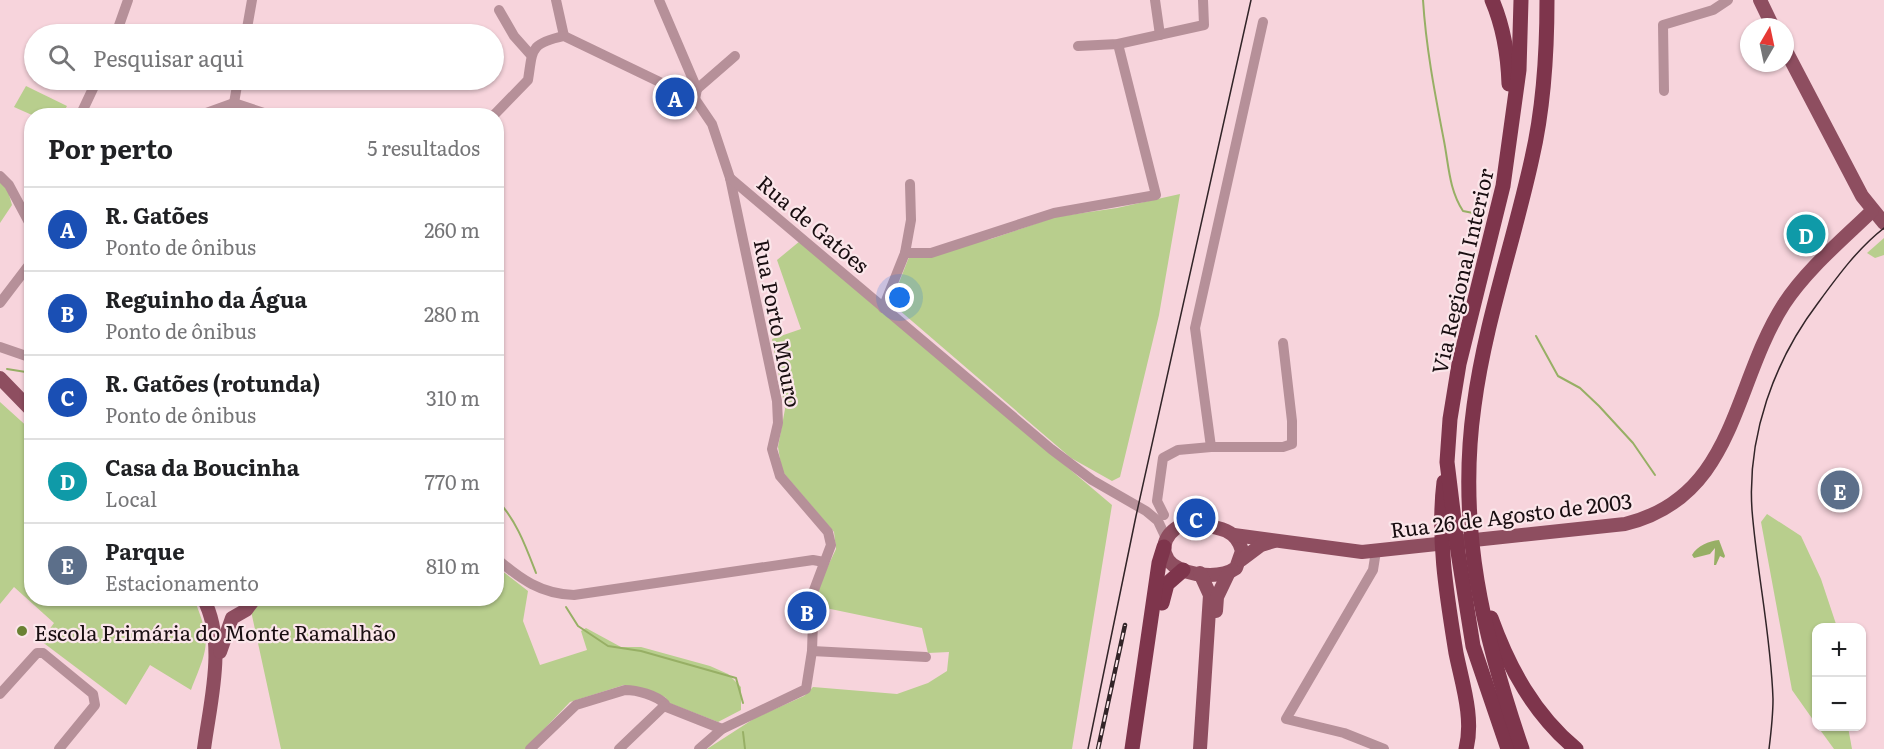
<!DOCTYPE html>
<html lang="pt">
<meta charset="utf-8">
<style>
body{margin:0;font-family:Literata,serif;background:#f6f6f6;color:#202124}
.controls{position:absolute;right:18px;bottom:18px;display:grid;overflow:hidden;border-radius:12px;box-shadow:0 2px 4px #0004}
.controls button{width:54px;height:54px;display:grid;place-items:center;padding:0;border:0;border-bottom:2px solid #e0e0e0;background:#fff;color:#202124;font:30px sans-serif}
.compass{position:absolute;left:1740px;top:18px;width:54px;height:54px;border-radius:50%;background:#fff;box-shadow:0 2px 4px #0004;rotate:9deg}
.you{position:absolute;left:900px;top:298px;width:21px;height:21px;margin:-15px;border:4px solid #fff;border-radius:50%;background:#1a73e8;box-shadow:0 0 0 9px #1a73e833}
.badge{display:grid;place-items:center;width:39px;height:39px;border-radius:50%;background:#6a8133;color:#fff;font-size:20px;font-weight:700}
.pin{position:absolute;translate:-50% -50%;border:3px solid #fff;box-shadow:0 2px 6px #0006}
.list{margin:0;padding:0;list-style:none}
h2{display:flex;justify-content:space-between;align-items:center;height:78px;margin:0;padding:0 24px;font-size:26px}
h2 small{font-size:20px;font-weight:400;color:#757577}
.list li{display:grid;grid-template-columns:39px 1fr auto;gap:18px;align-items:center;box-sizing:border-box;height:84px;padding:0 24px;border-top:2px solid #e0e0e0}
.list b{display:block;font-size:22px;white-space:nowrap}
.list p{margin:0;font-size:20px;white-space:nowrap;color:#757577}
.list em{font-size:20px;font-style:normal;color:#757577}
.icon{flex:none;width:33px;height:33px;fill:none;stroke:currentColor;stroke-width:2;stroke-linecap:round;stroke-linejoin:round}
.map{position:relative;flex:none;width:1884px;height:749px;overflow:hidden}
.search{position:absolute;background:#fff;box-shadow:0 2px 4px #0004;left:24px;top:24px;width:480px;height:66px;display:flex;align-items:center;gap:15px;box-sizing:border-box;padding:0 21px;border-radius:33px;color:#757577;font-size:22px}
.panel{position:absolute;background:#fff;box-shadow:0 2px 4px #0004;left:24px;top:108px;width:480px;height:498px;border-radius:24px}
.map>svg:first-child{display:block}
</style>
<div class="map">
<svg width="1884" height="749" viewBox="0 0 1884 749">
<rect width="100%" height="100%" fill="#f7d4dc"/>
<g fill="#b8ce8d">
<path d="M26,86l41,20 -5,9h-30l-18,-8z"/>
<path d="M0,180l8,11 4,14 -12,18z"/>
<path d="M1180,194l-21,121 -39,162 -8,4 -41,-23 -180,-155 18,-46 82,-18 64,-22 62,-9z"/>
<path d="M1884,238v17l-9,3 -8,-5z"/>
<path d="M800,241l312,264 -40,244h-365l48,-31 49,-22 9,-9 84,7 31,-11 19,-12 2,-19 -21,1 -6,-25 -106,-22 1,-17 19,-40 -2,-17 -52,-61 -4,-24 7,-38 -13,-70 29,-10 -24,-69z"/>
<path d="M0,402l31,28 1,168 162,1c18,44 14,48 -3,91l-41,-25 -24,40 -85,-64 13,-18 -40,-36 -14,17z"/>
<path d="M1767,514l34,22 20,43 16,48 -21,1v96l-24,-34 -31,-168z"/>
<path d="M497,567l31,24 -5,30 17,44 47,-15 -6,-19 5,-3 35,19h20l69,19 18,8 13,13v23l-23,12 -49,-19 -4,-6 -41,-12 -54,17 -45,47h-244l-30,-138 8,-13h237z"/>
<path d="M1818,727h30l4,22h-18z"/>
</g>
<path fill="#97af65" d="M1719,540l6,16 -1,2 -4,-2 -4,9h-2l1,-17 -5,6 -16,4 -2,-3c5,-9 17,-14 27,-15z"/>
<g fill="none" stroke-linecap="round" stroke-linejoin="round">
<g stroke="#97af65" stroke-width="2">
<path d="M1423,0c3,48 12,94 21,141 5,26 5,48 19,70l15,3"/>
<path d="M1536,336l22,40 22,12 19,18 34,37 22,32"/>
<path d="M7,369l25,4"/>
<path d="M496,499c20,20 30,48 40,74"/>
<path d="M566,607l12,19 30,20 33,5 95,27 7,25"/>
<path d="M743,732l2,17"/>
</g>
<g stroke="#b69099" stroke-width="10">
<path d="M556,0l8,36"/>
<path d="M659,0l38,89 -2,10"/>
<path d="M1155,0l5,35"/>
<path d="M499,10l15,26 16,18"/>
<path d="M116,34l12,-34"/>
<path d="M246,34l6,-34"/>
<path d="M1078,46l40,-2 86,-19 -1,-25"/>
<path d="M697,89l38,-33"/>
<path d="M1664,91l-1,-66 50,-15 15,-10"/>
<path d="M234,103l4,-23"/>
<path d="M80,116l17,-36"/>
<path d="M198,116l36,-13 39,13"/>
<path d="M493,116l35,-36c5,-31 1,-36 36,-44l131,63 17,25 18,54 47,223 1,22 -6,26 8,27 48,56 3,13 -17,45 -2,61 -6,38 -84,40 -23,20"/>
<path d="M0,176l9,9 23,43"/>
<path d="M730,178l321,271 41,31 54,31 12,10 8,17"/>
<path d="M905,253l6,-33 -1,-36"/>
<path d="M0,303l32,-42"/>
<path d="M883,308l22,-55h26l123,-40 102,-18 -38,-151"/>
<path d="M0,347l32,11"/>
<path d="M1211,447h72l9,-3v-23l-9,-78"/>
<path d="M1164,515l-7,-14 6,-43 15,-8 33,-3 -16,-119 68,-306"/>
<path d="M1376,551l-3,19 -87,149 58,14 40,16"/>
<path d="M496,558c24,21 45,36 78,37l239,-35 11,2"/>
<path d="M812,651l114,6"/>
<path d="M0,694l37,-41h6l50,41 2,11 -36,44"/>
<path d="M530,749l46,-44 49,-15c12,0 31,5 40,14l-1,2 58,23"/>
<path d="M619,749l45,-43"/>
</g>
<g stroke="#8e4e60" stroke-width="14">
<path d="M1760,0l13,27"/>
<path d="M1785,49l77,147 22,27"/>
<path d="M0,378l32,33"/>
<path d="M1188,523c22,4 48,2 54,28l-6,17c-15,11 -48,8 -63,-3 -19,-16 -4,-38 15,-42z"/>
<path d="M1234,535l128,17 263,-28c111,-27 107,-139 159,-220 23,-35 58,-64 88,-93"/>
<path d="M1241,560l20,-15 13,-4"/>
<path d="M1200,573l10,22 -10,154"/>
<path d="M203,598c24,44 7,104 1,151"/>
<path d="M1216,611l1,-14 11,-23"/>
<path d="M220,652l12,-34 14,-8 9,-12"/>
</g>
<g stroke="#7e354c" stroke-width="15">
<path d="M1492,0c12,28 16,54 17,84"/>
<path d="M1444,482c-7,57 3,115 12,171 6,30 18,65 10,96"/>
<path d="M1162,603l5,-19 16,-14"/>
<path d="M1491,618c18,50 43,96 85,131"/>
<path d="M1132,749l27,-186 5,-16"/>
<path d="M1508,749l-35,-103 -15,-94 -11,-90 3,-43 9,-55 44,-178 16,-116 2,-70"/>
<path d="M1522,749c-39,-114 -65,-221 -48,-343 11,-84 40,-165 58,-248 12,-52 15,-105 15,-158"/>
</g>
<g stroke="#322428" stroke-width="1.5">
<path d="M1088,749l48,-233 115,-516"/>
<path d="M1769,749c2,-16 4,-33 4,-50 -2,-63 -16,-126 -21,-189 -5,-74 22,-149 66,-207 19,-26 40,-55 66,-75"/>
</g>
<defs>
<path id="rail" d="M1098,749l27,-124"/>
</defs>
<use href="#rail" stroke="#322428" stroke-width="4.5"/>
<use href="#rail" stroke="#fbe6ea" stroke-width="2" stroke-dasharray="7" stroke-linecap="butt"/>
</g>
<circle fill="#6a8133" stroke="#fbe6ea" stroke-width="2" cx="22" cy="631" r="6"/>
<g text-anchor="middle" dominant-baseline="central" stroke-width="4.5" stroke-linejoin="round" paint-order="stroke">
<g font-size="21" fill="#190e11" stroke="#fbe6ea">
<text transform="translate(814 223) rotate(40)">Rua de Gatões</text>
<text transform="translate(1461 271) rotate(-77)">Via Regional Interior</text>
<text transform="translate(779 323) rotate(79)">Rua Porto Mouro</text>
<text transform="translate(1511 514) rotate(-7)">Rua 26 de Agosto de 2003</text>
</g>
<g font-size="21" fill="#190e11" stroke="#fbe6ea" text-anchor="start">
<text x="34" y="631">Escola Primária do Monte Ramalhão</text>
</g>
</g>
</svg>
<div class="controls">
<button>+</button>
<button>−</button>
</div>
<svg class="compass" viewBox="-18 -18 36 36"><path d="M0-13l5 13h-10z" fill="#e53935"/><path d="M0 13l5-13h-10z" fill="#757577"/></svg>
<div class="you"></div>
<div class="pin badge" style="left:675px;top:97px;background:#1a4fb4">A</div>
<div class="pin badge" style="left:807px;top:611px;background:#1a4fb4">B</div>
<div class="pin badge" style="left:1196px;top:518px;background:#1a4fb4">C</div>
<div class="pin badge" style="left:1806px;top:234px;background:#0f9aa8">D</div>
<div class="pin badge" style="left:1840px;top:490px;background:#5c6f8a">E</div>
<div class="search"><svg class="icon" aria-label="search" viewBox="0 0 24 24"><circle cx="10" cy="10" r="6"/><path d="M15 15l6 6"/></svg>Pesquisar aqui</div>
<section class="panel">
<h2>Por perto<small>5 resultados</small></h2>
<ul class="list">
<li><span class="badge" style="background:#1a4fb4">A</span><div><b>R. Gatões</b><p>Ponto de ônibus</p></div><em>260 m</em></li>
<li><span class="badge" style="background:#1a4fb4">B</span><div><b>Reguinho da Água</b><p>Ponto de ônibus</p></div><em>280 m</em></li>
<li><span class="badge" style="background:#1a4fb4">C</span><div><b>R. Gatões (rotunda)</b><p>Ponto de ônibus</p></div><em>310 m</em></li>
<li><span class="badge" style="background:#0f9aa8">D</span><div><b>Casa da Boucinha</b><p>Local</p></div><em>770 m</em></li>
<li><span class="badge" style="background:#5c6f8a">E</span><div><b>Parque</b><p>Estacionamento</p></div><em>810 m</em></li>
</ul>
</section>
</div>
